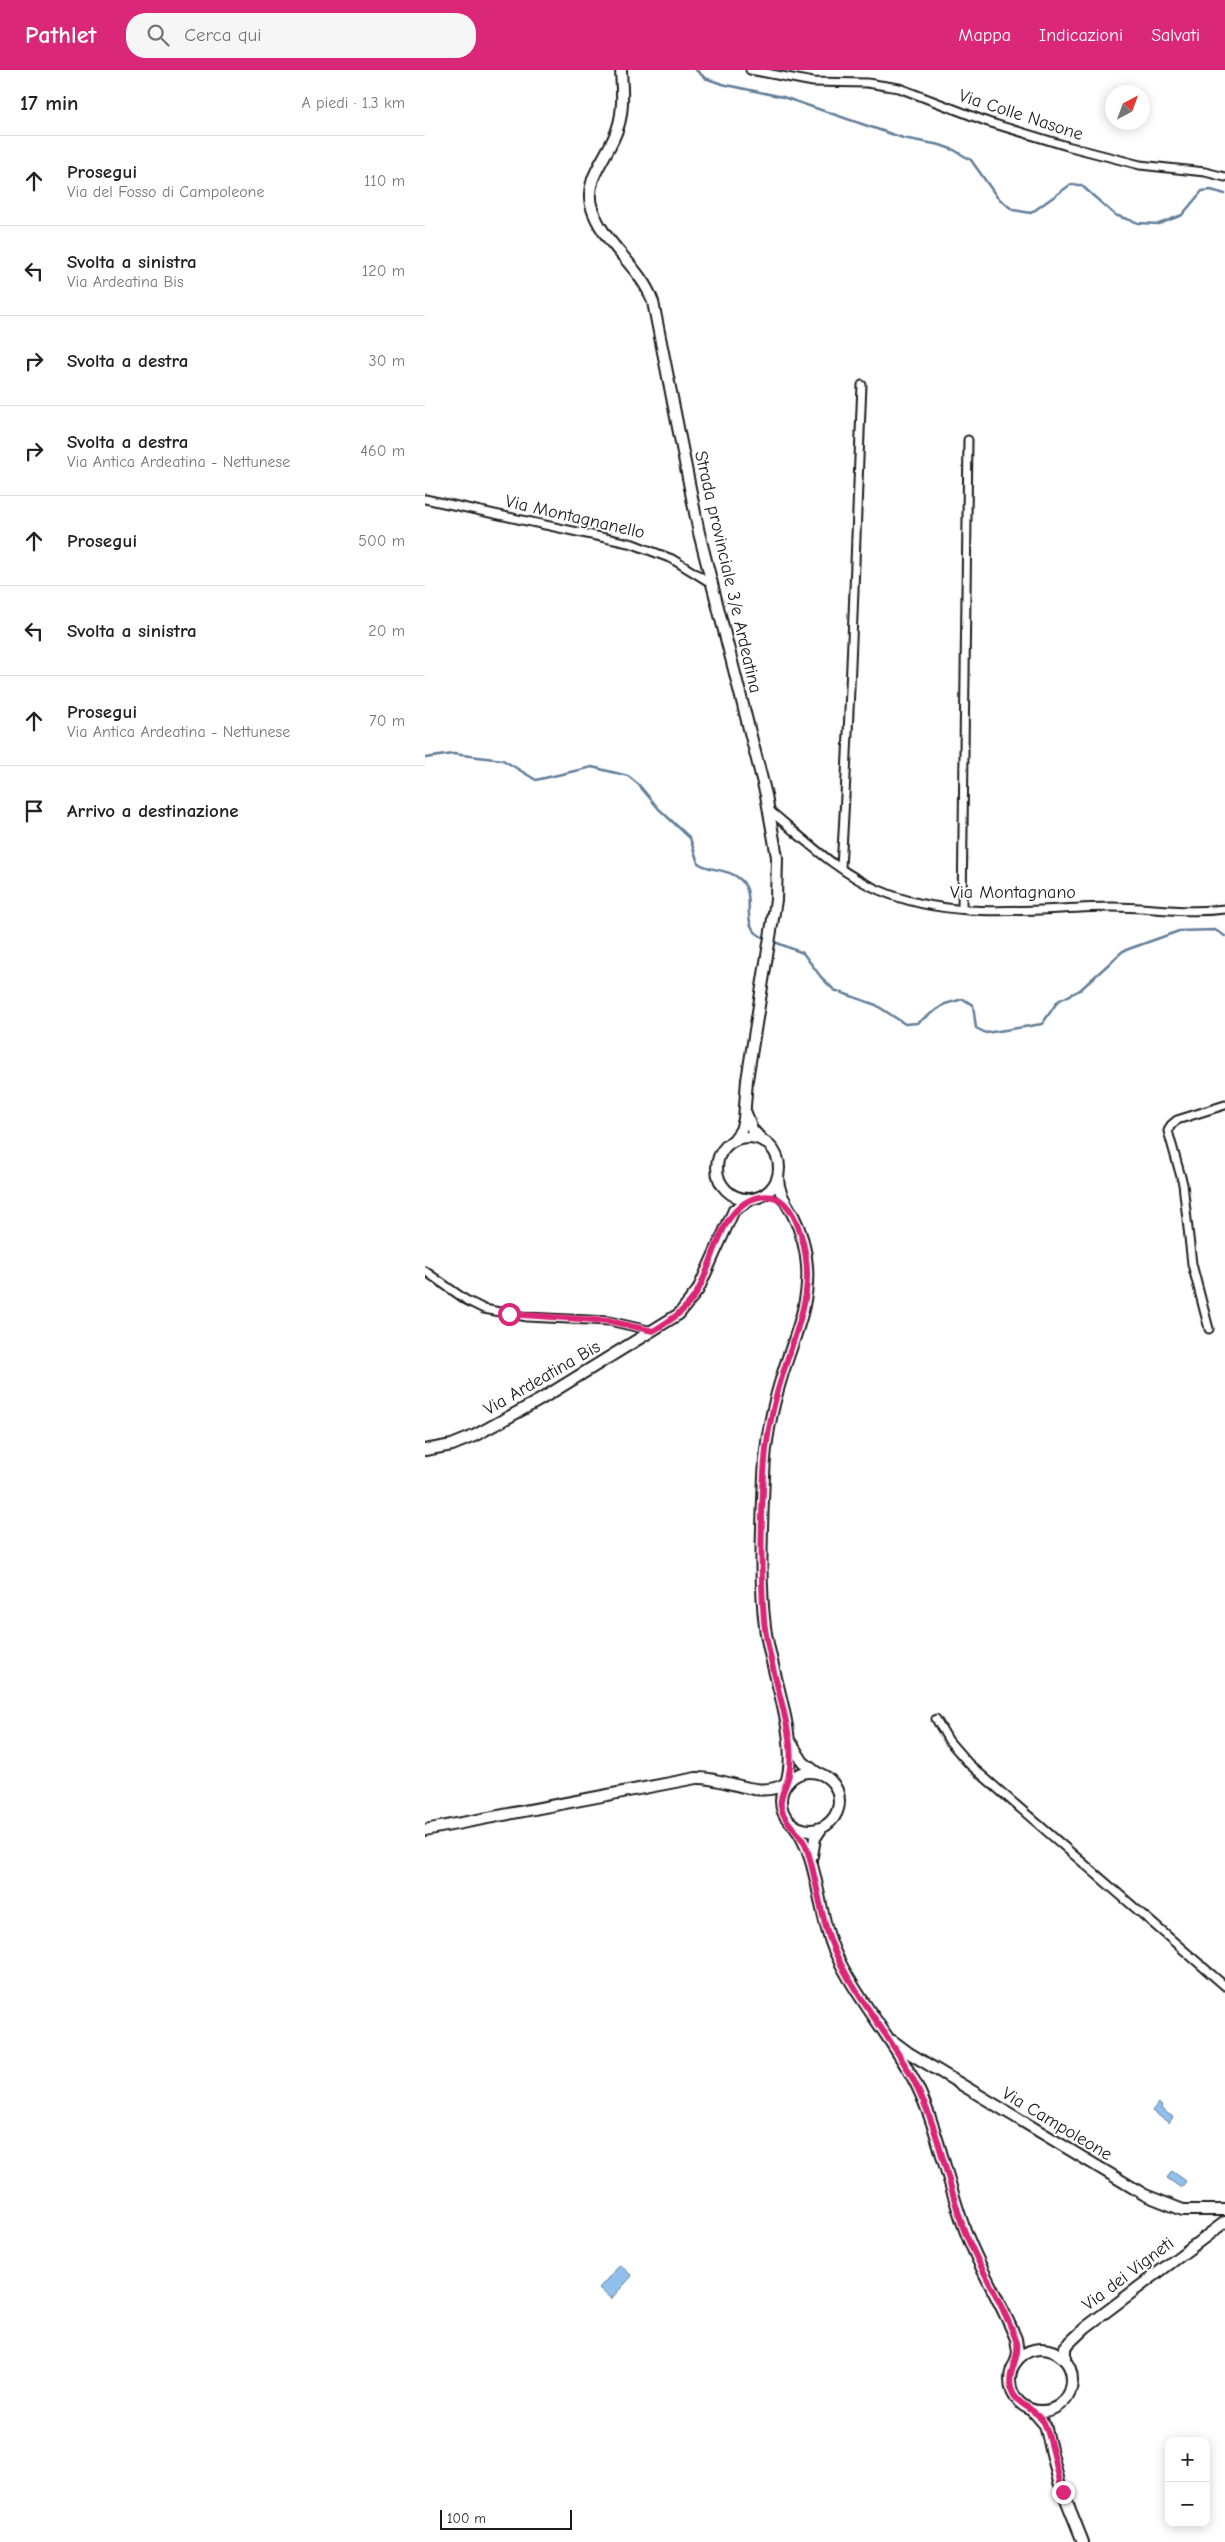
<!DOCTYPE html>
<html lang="it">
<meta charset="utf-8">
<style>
body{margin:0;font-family:"Comic Neue",sans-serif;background:#f6f6f6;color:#222}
.controls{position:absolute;right:15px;bottom:15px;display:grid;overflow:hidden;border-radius:10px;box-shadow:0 2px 12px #0003}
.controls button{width:45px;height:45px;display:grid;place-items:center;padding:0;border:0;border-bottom:1px solid #e0e0e0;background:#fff;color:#222;font:25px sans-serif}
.compass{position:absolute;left:680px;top:15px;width:45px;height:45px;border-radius:50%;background:#fff;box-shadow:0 2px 12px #0003;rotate:41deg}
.scale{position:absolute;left:15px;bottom:12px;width:132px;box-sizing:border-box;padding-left:5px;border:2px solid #1c1c1c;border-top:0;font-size:14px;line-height:18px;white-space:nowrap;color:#1c1c1c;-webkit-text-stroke:4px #fff;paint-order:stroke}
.stop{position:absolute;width:15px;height:15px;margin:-11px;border:4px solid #db2777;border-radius:50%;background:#fff}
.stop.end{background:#db2777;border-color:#fff;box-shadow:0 1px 5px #0008}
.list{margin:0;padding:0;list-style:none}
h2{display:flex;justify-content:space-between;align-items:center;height:65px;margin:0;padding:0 20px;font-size:21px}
h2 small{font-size:16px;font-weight:400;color:#767676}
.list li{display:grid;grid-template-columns:32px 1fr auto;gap:15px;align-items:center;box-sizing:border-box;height:90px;padding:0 20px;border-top:1px solid #e0e0e0}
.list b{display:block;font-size:19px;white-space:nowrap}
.list p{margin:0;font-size:16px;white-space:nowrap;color:#767676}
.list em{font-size:16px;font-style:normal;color:#767676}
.icon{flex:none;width:28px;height:28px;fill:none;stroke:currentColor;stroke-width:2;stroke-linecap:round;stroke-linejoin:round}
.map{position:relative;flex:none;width:800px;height:2472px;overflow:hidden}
header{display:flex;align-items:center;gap:30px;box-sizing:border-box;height:70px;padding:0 25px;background:#db2777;color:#fff}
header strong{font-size:24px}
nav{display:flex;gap:28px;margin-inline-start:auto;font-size:18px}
.search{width:350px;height:45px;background:#f6f6f6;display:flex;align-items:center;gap:12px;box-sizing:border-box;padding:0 18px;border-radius:20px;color:#767676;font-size:19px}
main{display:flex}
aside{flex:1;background:#fff}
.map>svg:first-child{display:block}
</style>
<header>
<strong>Pathlet</strong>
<div class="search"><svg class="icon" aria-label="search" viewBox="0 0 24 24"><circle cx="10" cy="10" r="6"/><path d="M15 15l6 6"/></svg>Cerca qui</div>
<nav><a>Mappa</a><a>Indicazioni</a><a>Salvati</a></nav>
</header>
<main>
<aside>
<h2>17 min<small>A piedi · 1.3 km</small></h2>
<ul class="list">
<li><svg class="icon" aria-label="ahead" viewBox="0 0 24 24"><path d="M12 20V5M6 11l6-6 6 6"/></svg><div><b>Prosegui</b><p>Via del Fosso di Campoleone</p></div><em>110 m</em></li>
<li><svg class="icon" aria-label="left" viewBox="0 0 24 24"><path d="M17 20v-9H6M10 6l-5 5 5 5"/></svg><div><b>Svolta a sinistra</b><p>Via Ardeatina Bis</p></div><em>120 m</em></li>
<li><svg class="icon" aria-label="right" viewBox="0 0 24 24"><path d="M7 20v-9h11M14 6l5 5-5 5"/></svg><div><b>Svolta a destra</b></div><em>30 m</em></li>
<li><svg class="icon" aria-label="right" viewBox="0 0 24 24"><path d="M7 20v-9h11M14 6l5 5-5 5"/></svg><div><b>Svolta a destra</b><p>Via Antica Ardeatina - Nettunese</p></div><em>460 m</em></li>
<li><svg class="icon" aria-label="ahead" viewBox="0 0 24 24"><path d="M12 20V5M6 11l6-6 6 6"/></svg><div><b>Prosegui</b></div><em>500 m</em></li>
<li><svg class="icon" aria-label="left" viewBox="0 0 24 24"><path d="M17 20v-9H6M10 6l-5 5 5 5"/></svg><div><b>Svolta a sinistra</b></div><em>20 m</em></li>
<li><svg class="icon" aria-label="ahead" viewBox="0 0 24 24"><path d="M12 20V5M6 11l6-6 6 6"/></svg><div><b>Prosegui</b><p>Via Antica Ardeatina - Nettunese</p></div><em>70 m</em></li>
<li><svg class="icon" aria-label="arrive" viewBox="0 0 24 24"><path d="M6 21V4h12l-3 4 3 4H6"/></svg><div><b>Arrivo a destinazione</b></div></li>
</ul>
</aside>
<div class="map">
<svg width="800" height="2472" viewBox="0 0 800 2472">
<rect width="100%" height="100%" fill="#fff"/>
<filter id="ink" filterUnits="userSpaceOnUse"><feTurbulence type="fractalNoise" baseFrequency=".02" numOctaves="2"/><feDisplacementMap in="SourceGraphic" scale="10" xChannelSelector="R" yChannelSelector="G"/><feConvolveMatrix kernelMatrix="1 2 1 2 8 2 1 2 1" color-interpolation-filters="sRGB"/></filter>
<g filter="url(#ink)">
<g fill="#91c0ec" stroke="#627e99">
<path d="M733,2033l4,3 -1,3 12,8 -4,6 -17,-12z"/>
<path d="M747,2101l14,10 -5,7 -14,-10z"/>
<path d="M195,2195l12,11 -21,23 -12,-11z"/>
</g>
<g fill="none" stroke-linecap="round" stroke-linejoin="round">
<g stroke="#627e99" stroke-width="2.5">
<path d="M271,0l9,8 17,6 61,13 120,41 37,7 14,5 17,10 26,37 16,13 18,3 39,-28h11l34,30 23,8 21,1 23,-9 20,-24 9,-1 14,4"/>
<path d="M0,688l28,-4 50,6 33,20 56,-13 36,9 10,8 21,25 31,29 8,25c13,9 31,5 43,17 18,18 -6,48 26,59"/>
<path d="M347,871l31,12 18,24 13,13 42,15 29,19 12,-1 28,-19 18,-5 10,6 3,23 10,5 56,-9 16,-23 22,-11 43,-39 56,-20 36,-1 10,6"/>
</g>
<defs>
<g id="street">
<path d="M325,0l63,12 54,1 32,5 89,34 79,24 73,19 65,7 20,5"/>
<path d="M0,429l208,45 39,15 39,24"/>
<path d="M344,740c34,28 69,63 110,80 73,32 156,18 233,17 38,0 75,7 113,2"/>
<path d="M416,797c10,-160 14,-321 21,-482"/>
<path d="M537,839l6,-469"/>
<path d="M0,1201l41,29 18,9 43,8 82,4 44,10"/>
<path d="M784,1259l-17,-65 -9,-80 -15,-53 3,-6 6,-5 48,-15"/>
<path d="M511,1649l13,22 20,23 256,222"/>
</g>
<g id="secondary">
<path d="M196,0c1,19 3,39 -3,57 -7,26 -34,50 -27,78 10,38 50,61 62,97l46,231 67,262 11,62 -1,43 -29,180 -3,39 -3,11 -8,11"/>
<path d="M321,1043l6,16 10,11"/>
<circle cx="323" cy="1098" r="31"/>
<path d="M0,1380l27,-5 22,-9 64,-35 141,-87 19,-24 36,-80 16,-10"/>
<path d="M366,1673l12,19 13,10"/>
<circle cx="385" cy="1731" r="29"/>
<path d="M368,1755c26,31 24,87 41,125 22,49 59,88 83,136 22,46 30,96 48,144 14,38 36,72 51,109l2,13 -2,10"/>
<path d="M0,1760l271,-52c29,-2 63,23 90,5 14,-44 -15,-109 -21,-156 -6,-49 -3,-102 -1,-151 1,-34 8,-68 18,-100 11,-37 28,-70 25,-110 -1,-17 -6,-35 -14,-51 -7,-13 -15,-22 -15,-38"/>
<path d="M387,1786l3,-18 6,-9"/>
<path d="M468,1971l16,12 236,142 38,15h42"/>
<circle cx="616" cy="2310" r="31"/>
<path d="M640,2290v-13l21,-20 139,-105"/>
<path d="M607,2340l13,15 14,57 24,60"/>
</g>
</defs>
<use href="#street" stroke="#1c1c1c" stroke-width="11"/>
<use href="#secondary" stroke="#1c1c1c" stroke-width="14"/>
<use href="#street" stroke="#fff" stroke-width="7"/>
<use href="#secondary" stroke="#fff" stroke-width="10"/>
</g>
</g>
<g fill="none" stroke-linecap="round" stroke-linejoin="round" filter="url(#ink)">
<path stroke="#db2777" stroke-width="6" d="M84,1244l100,7 44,10c17,-10 32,-20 43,-37 19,-31 23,-88 63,-97 10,-2 19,0 26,7 8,8 13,21 16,31 16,53 -3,89 -18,138 -8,25 -14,51 -17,76 -5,52 -6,119 -2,171 4,43 21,83 26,125 1,10 1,19 -1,29 -2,12 -10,21 -8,33 3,17 21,26 26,42 11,34 13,70 28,103 20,45 55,83 78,127 25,47 33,98 50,148 15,40 40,75 54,116 3,16 -10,28 -6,45 4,17 23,19 32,33 8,13 14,53 20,71"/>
</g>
<g text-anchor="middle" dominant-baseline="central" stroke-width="4" stroke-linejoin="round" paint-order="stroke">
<g font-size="18" fill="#1c1c1c" stroke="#fff">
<text transform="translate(596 45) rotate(18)">Via Colle Nasone</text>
<text transform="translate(150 447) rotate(13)">Via Montagnanello</text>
<text transform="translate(303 502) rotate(77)">Strada provinciale 3/e Ardeatina</text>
<text x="588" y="822">Via Montagnano</text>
<text transform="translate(117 1308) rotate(-30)">Via Ardeatina Bis</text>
<text transform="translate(632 2054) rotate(31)">Via Campoleone</text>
<text transform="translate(703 2204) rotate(-37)">Via dei Vigneti</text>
</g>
</g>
</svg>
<div class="controls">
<button>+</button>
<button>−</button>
</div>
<svg class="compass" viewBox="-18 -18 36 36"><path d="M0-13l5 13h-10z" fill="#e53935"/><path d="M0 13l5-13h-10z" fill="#767676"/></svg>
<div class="scale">100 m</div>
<div class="stop" style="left:84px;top:1244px"></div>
<div class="stop end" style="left:638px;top:2422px"></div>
</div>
</main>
